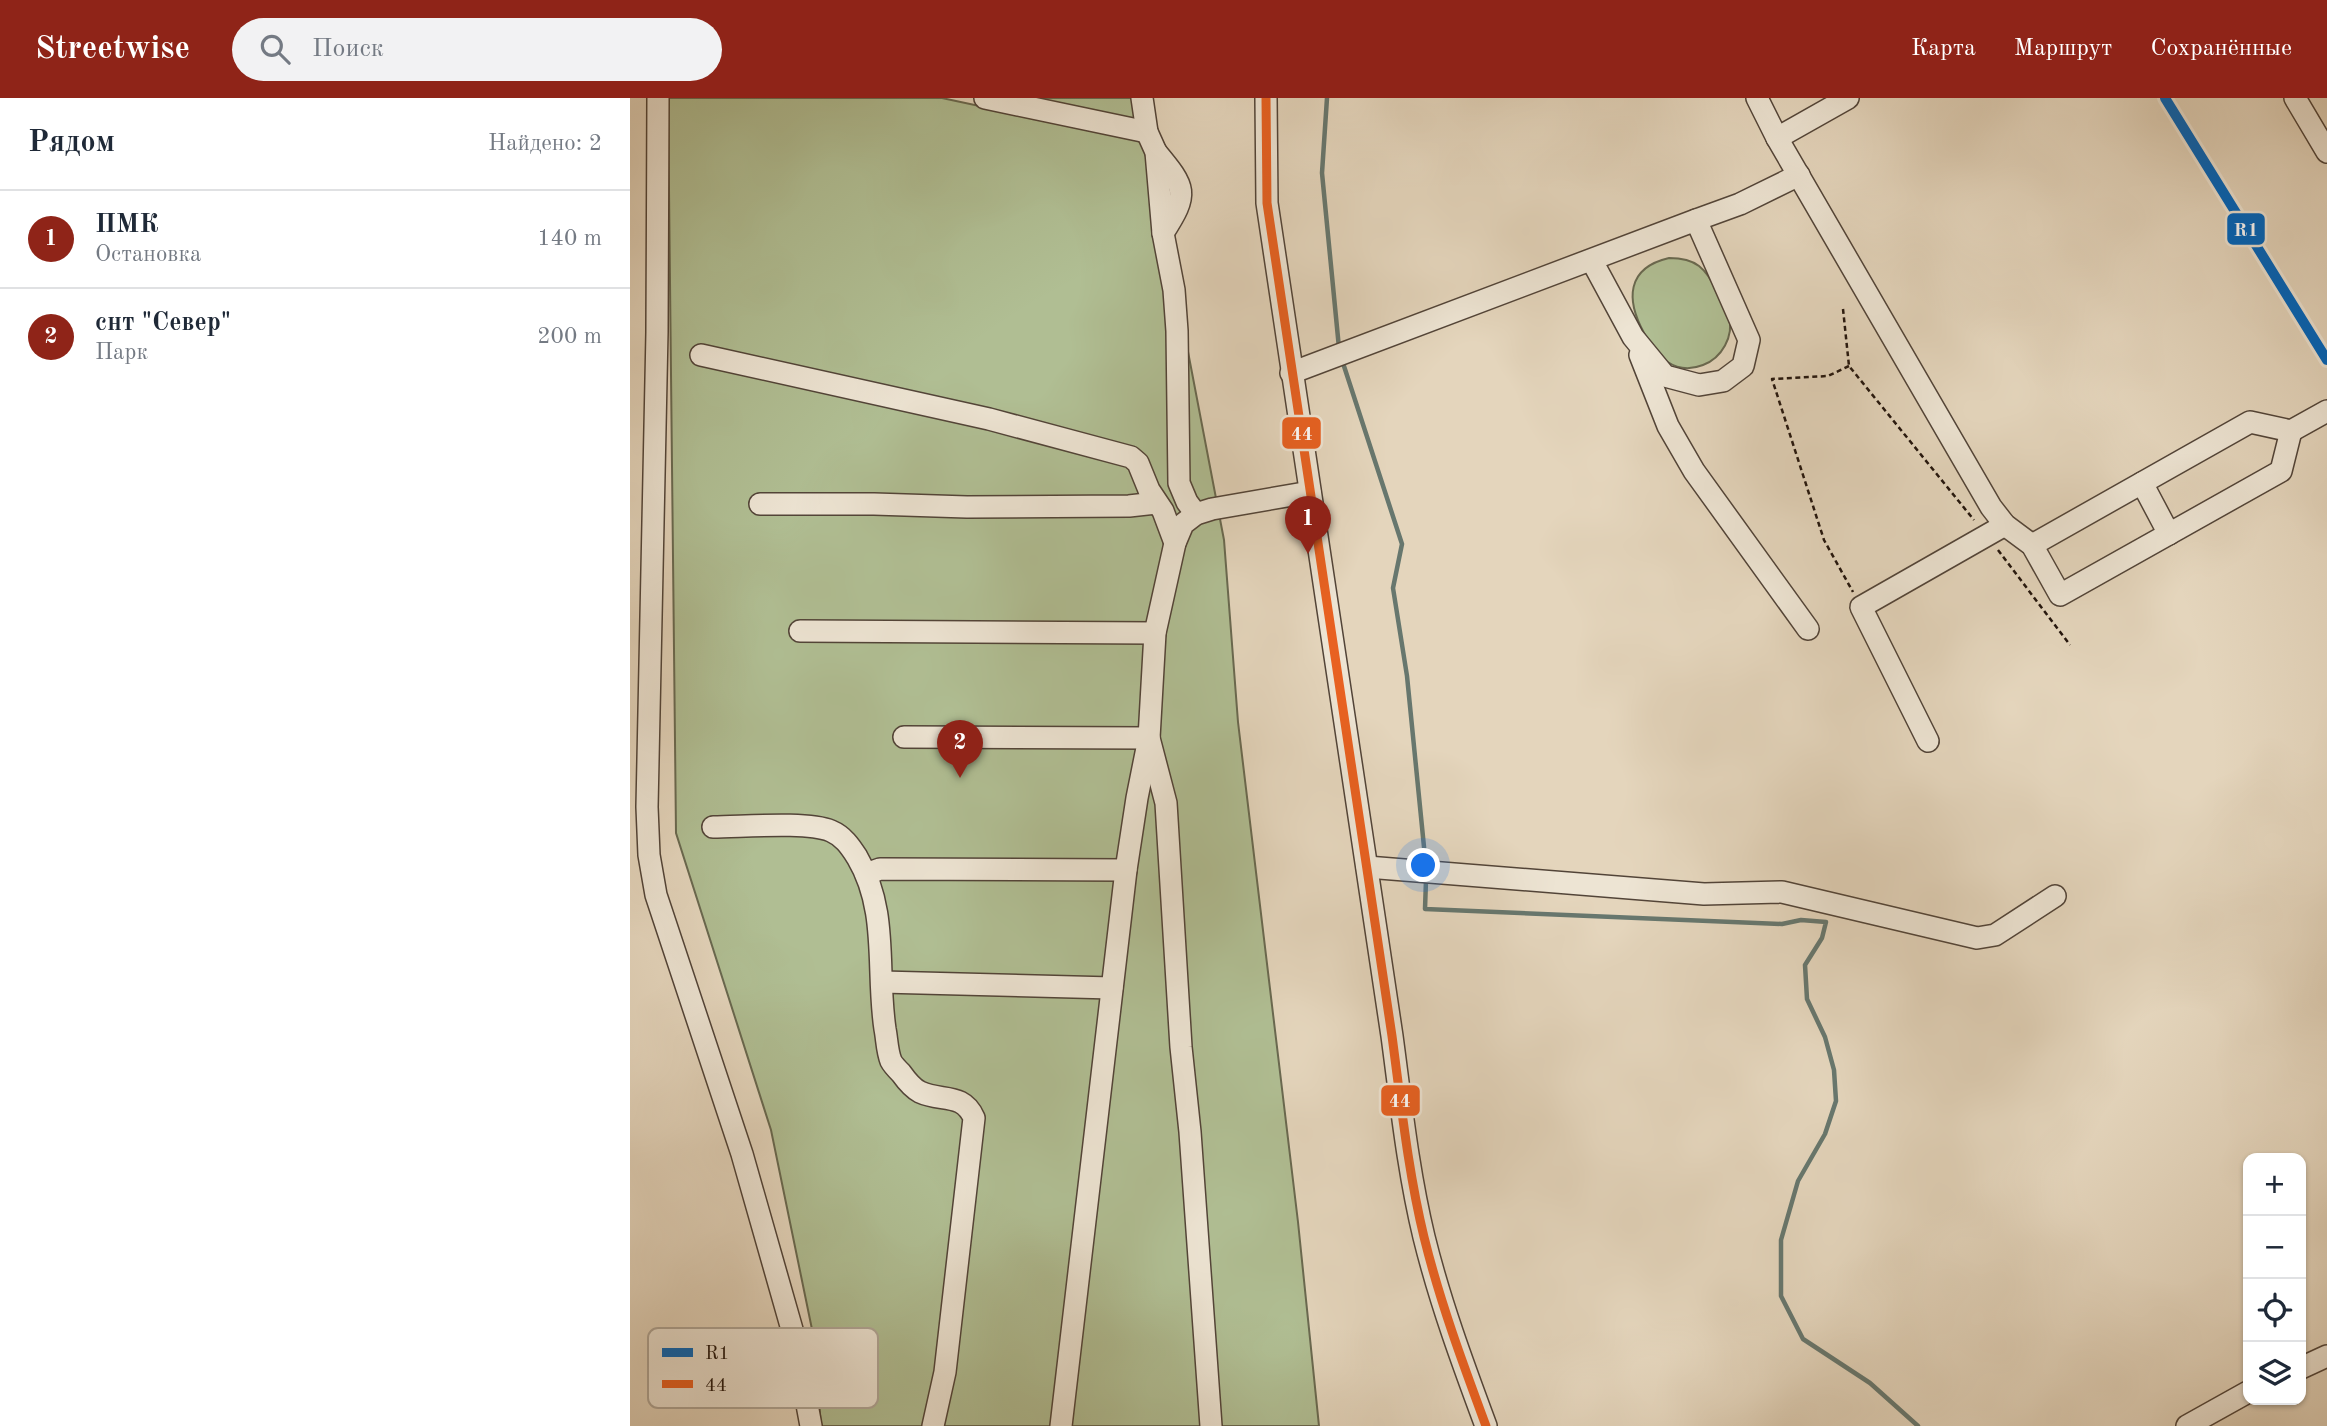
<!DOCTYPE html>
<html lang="ru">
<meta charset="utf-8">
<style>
body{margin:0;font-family:"Old Standard TT",serif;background:#f2f2f3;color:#1f2937}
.controls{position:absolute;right:21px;bottom:21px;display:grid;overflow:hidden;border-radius:14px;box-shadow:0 2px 5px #0004}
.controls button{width:63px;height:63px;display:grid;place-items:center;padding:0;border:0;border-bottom:2px solid #e0e1e3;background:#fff;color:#1f2937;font:35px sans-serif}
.you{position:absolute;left:794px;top:768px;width:24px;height:24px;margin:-18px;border:5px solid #fff;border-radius:50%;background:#1a73e8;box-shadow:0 0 0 10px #1a73e833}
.badge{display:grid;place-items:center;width:46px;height:46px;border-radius:50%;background:#8f2418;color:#fff;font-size:23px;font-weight:700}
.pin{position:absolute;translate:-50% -58px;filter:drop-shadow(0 2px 4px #0008)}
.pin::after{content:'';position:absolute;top:37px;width:24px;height:21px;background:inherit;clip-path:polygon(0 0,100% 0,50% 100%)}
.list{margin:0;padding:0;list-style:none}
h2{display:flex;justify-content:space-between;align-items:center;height:91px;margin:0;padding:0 28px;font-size:30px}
h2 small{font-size:23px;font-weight:400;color:#747a83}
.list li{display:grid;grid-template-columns:46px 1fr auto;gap:21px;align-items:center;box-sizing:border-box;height:98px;padding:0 28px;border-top:2px solid #e0e1e3}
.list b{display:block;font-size:26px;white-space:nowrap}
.list p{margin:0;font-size:23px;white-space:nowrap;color:#747a83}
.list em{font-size:23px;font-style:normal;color:#747a83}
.icon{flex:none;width:38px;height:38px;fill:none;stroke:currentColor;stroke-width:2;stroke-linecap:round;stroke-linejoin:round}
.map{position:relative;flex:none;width:1697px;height:1328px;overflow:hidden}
header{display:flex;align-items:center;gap:42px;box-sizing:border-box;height:98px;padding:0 35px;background:#8f2418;color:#fff}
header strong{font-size:33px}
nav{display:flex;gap:38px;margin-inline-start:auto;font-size:24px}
.search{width:490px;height:63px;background:#f2f2f3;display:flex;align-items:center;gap:18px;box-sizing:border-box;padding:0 24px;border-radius:38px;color:#747a83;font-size:26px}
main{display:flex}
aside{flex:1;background:#fff}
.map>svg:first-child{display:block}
</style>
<header>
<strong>Streetwise</strong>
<div class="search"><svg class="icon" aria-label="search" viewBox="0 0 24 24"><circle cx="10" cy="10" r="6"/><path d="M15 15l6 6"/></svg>Поиск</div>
<nav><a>Карта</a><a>Маршрут</a><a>Сохранённые</a></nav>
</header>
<main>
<aside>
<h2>Рядом<small>Найдено: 2</small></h2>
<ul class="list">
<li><span class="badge">1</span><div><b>ПМК</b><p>Остановка</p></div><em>140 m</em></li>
<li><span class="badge">2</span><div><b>снт &quot;Север&quot;</b><p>Парк</p></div><em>200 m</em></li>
</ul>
</aside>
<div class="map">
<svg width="1697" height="1328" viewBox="0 0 1697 1328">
<rect width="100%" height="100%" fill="#e4d5bc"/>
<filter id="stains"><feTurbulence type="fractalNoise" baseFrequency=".00286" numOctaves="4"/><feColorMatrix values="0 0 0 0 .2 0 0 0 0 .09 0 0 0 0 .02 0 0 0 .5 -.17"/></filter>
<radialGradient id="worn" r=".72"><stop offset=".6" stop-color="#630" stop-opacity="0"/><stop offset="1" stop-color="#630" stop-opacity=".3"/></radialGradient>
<g fill="#b0be93" stroke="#696950" stroke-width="2">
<path d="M38,0h274l200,43 8,12 74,387 14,182 60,500 21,204h-498l-7,-87 -43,-209 -95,-297z"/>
<path d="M387,0h122l2,25z"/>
<path d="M1039,160c11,0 21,1 30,8 9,7 14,17 18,26 4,8 10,16 12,25 5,19 -7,41 -26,48 -28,11 -48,-9 -59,-32 -18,-33 -18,-65 25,-75z"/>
</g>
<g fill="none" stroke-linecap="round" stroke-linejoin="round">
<g stroke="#67776e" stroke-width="4.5">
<path d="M697,0l-5,75 17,175"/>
<path d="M712,262l60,184 -9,44 14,88 19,191"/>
<path d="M796,782l-1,29 357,15 19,-4 25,2 -4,16 -17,27 2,34 18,38 9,33 2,31 -11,33 -27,47 -17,59v56l22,43 67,44 48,43"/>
</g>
<defs>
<g id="minor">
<path d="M28,0l-1,234 -10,475 2,48 7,40 86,259 53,186 16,86"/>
<path d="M355,0l162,34"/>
<path d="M512,0l5,34 9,20 7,81 11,57 3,41 2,152 8,19 9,12"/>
<path d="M636,0l1,105 125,833c9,67 16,135 32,201 16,65 39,127 62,189"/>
<path d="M1127,0l20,40 214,369 14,18 27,20 28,50 221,-124 10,-40"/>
<path d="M1665,0l32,54"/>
<path d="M1147,40l71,-40"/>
<path d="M526,54c30,36 33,41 7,81"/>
<path d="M1066,122l44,-16 59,-29"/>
<path d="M71,257l288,64 142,38 7,6 11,27 14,21 12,32"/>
<path d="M1010,257l28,71 26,45 114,158"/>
<path d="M661,275l405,-153 53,120 -6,26 -20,15 -24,4 -34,-9 -32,-39 -41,-76"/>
<path d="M1512,385l27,51"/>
<path d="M130,406h114l93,3 162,-1 27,-3"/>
<path d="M1402,447l218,-123 41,9 36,-20"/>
<path d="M170,533l355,2"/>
<path d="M274,639l245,1 17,65 15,244 9,85 21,294"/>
<path d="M1298,643l-67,-134 144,-82"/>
<path d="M83,729c29,0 94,-6 118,4 12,5 19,15 26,26 32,54 19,112 28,172 2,10 2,22 6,32 2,4 6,8 10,12 5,7 11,15 19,19 21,10 43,0 54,26l-29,254 -12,54"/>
<path d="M737,769l337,27 78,-2 195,46 18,-3 60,-39"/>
<path d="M236,776l14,-5 246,1"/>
<path d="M252,884l230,6"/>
<path d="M1671,1270l26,-12"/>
<path d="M431,1328l65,-556 11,-72 12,-60 6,-105 20,-90 8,-19 13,-10 16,-5 98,-17"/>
<path d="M1557,1328l61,-34"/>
</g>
</defs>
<use href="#minor" stroke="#524438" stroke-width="24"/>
<g stroke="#22140c" stroke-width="2.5" stroke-dasharray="5 3.5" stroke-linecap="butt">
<path d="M1213,211l6,57 125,154"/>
<path d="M1219,268l-21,10 -56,3 52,161 29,52"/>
<path d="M1368,452l72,95"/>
</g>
<use href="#minor" stroke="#ede4d3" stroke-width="21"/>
<defs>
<path id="bus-1" d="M636,0l1,105 125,833c9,67 16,135 32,201 16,65 39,127 62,189"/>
</defs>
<use href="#bus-1" stroke="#ede4d3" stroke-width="14"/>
<use href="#bus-1" stroke="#e86121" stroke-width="9"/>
<defs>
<path id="rail-1" d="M1535,0l162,262"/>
</defs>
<use href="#rail-1" stroke="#ede4d3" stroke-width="16"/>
<use href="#rail-1" stroke="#0065bd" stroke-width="10"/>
</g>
<rect x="18" y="1230" width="230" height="80" rx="10" fill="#ede4d3" stroke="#b0a697" stroke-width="2"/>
<rect x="32" y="1250" width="31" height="9" fill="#0065bd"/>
<rect x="32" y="1282" width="31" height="8" fill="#e86121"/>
<g font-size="19" fill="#22140c">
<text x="75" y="1261">R1</text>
<text x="75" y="1293">44</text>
</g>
<g stroke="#ede4d3" stroke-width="2.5">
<rect x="1596" y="114" width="40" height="34" rx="7" fill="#0065bd"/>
<rect x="651" y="318" width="41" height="34" rx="7" fill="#e86121"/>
<rect x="750" y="986" width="41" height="33" rx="7" fill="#e86121"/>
</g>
<g font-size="19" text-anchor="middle" font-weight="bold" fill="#fff">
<text x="1616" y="138">R1</text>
<text x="672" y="342">44</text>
<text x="770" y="1009">44</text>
</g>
<rect width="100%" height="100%" filter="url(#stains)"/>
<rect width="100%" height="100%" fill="url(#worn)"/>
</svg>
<div class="controls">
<button>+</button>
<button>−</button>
<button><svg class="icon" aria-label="locate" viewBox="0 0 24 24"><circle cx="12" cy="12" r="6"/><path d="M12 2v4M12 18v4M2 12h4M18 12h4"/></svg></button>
<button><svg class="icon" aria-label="layers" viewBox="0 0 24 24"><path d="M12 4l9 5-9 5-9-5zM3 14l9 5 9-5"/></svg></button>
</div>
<div class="you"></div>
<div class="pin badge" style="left:678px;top:456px">1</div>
<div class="pin badge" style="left:330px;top:680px">2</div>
</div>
</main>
